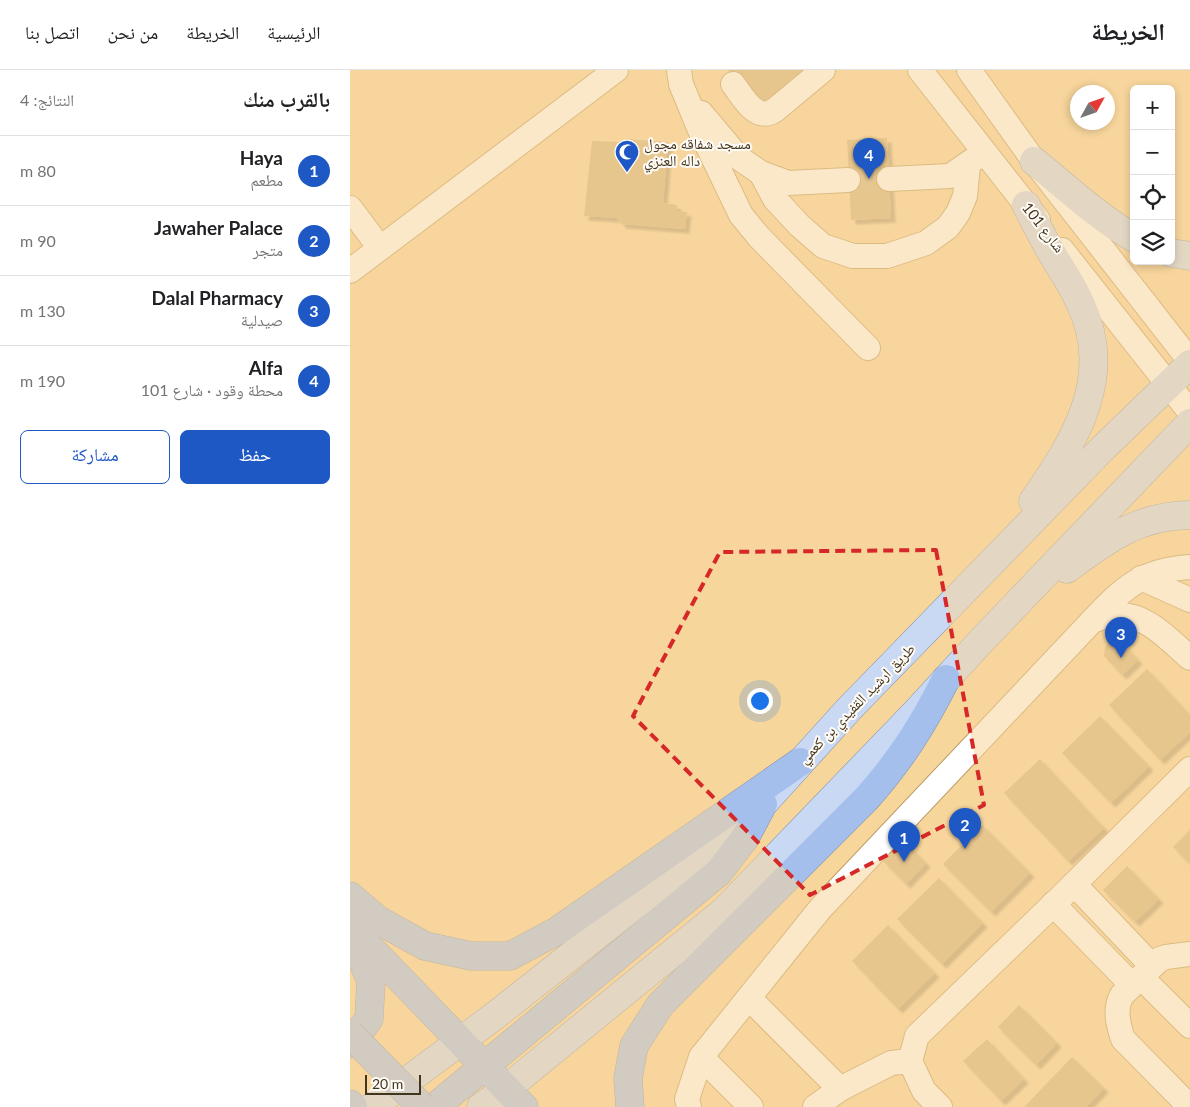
<!DOCTYPE html>
<html lang="ar">
<meta charset="utf-8">
<style>
body{margin:0;font-family:Lato,"Noto Naskh Arabic",sans-serif;background:#f6f6f6;color:#202124;direction:rtl}
.controls{position:absolute;right:15px;top:15px;display:grid;overflow:hidden;border-radius:8px;box-shadow:0 2px 8px #0003}
.controls button{width:45px;height:45px;display:grid;place-items:center;padding:0;border:0;border-bottom:1px solid #e0e0e0;background:#fff;color:#202124;font:25px sans-serif}
.compass{position:absolute;left:720px;top:15px;width:45px;height:45px;border-radius:50%;background:#fff;box-shadow:0 2px 8px #0003;rotate:50deg}
.scale{position:absolute;left:15px;bottom:12px;width:56px;box-sizing:border-box;padding-left:5px;border:2px solid #42351d;border-top:0;font-size:14px;line-height:18px;white-space:nowrap;color:#42351d;-webkit-text-stroke:4px #fffbf6;paint-order:stroke}
.you{position:absolute;left:409px;top:630px;width:18px;height:18px;margin:-12px;border:4px solid #fff;border-radius:50%;background:#1a73e8;box-shadow:0 0 0 8px #1a73e833}
.badge{display:grid;place-items:center;width:32px;height:32px;border-radius:50%;background:#1e58c5;color:#fff;font-size:16px;font-weight:700}
.pin{position:absolute;translate:-50% -41px;filter:drop-shadow(0 1px 2px #0008)}
.pin::after{content:'';position:absolute;top:26px;width:18px;height:15px;background:inherit;clip-path:polygon(0 0,100% 0,50% 100%)}
.list{margin:0;padding:0;list-style:none}
h2{display:flex;justify-content:space-between;align-items:center;height:65px;margin:0;padding:0 20px;font-size:21px}
h2 small{font-size:16px;font-weight:400;color:#757577}
.list li{display:grid;grid-template-columns:32px 1fr auto;gap:15px;align-items:center;box-sizing:border-box;height:70px;padding:0 20px;border-top:1px solid #e0e0e0}
.list b{display:block;font-size:19px;white-space:nowrap}
.list p{margin:0;font-size:16px;white-space:nowrap;color:#757577}
.list em{font-size:16px;font-style:normal;color:#757577}
.actions{display:flex;gap:10px;padding:15px 20px}
.actions a{flex:1;padding:11px 0;border:1px solid #1e58c5;border-radius:8px;text-align:center;font-size:18px;color:#1e58c5}
.actions .main{background:#1e58c5;color:#fff}
.icon{flex:none;width:28px;height:28px;fill:none;stroke:currentColor;stroke-width:2;stroke-linecap:round;stroke-linejoin:round}
.map{position:relative;flex:none;width:840px;height:1037px;overflow:hidden;direction:ltr}
header{display:flex;align-items:center;gap:30px;box-sizing:border-box;height:70px;padding:0 25px;background:#fff;border-bottom:1px solid #e0e0e0}
header strong{font-size:24px}
nav{display:flex;gap:28px;margin-inline-start:auto;font-size:18px}
main{display:flex}
aside{flex:1;background:#fff}
.map>svg:first-child{display:block}
</style>
<header>
<strong>الخريطة</strong>
<nav><a>الرئيسية</a><a>الخريطة</a><a>من نحن</a><a>اتصل بنا</a></nav>
</header>
<main>
<div class="map">
<svg width="840" height="1037" viewBox="0 0 840 1037">
<defs>
<filter id="shadow"><feDropShadow dx="4.5" dy="4.5" stdDeviation="1" flood-color="#0004"/></filter>
</defs>
<rect width="100%" height="100%" fill="#f7d69c"/>
<g fill="#d3b47c" filter="url(#shadow)">
<path d="M378,0h77l-47,39z"/>
<path d="M537,68l4,80 -40,2 -4,-80z"/>
<path d="M277,69l41,3 -5,61 14,2v6l10,1 -2,17 -63,-5 -5,-6 -33,-2 8,-75 29,1z"/>
<path d="M764,568l5,1 19,21 -16,15 -18,-19 1,-9z"/>
<path d="M797,599l43,46v17l-30,28 -51,-55z"/>
<path d="M750,646l49,50 -38,37 -49,-50z"/>
<path d="M690,689l64,69 -36,33 -64,-68z"/>
<path d="M632,755l48,48 -39,39 -48,-48z"/>
<path d="M840,760v34l-17,-17z"/>
<path d="M553,770l23,23 -20,21 -23,-23z"/>
<path d="M777,796l32,33 -24,23 -32,-32z"/>
<path d="M589,808l44,45 -41,41 -45,-45z"/>
<path d="M538,855l47,48 -37,36 -46,-48z"/>
<path d="M669,935l38,38 -21,22 -38,-38z"/>
<path d="M637,969l37,40 -23,22 -38,-40z"/>
<path d="M722,987l32,31 -18,19h-62z"/>
</g>
<g fill="none" stroke-linecap="round" stroke-linejoin="round">
<path stroke="#d3b683" stroke-width="24" stroke-dasharray="24 12" stroke-linecap="butt" d="M498,110l41,-1"/>
<defs>
<g id="minor">
<path d="M329,0l2,14 18,44 42,87 18,22 109,111"/>
<path d="M570,0l118,150"/>
<path d="M619,0l65,91 156,200"/>
<path d="M383,14c10,13 23,39 42,26l48,-40"/>
<path d="M351,43l38,45 22,15 27,10 60,-3"/>
<path d="M411,103l14,26 24,26 24,21 30,10h34l39,-13 22,-16 10,-14 7,-17 3,-31"/>
<path d="M539,109l61,-3 26,-18"/>
<path d="M0,138l30,40"/>
<path d="M712,180l128,162"/>
<path d="M0,201l266,-201"/>
<path d="M791,508l49,22"/>
<path d="M742,551c31,-33 50,-51 98,-54"/>
<path d="M724,814l78,82"/>
<path d="M703,834l79,81"/>
<path d="M791,907l49,49"/>
<path d="M399,928l91,91"/>
<path d="M351,987l50,50"/>
<path d="M339,1037l-2,-8 14,-42 119,-148 272,-288c7,-2 15,-6 22,-6 31,-3 54,24 76,43"/>
<path d="M465,1037l25,-18 51,-26 19,-2"/>
<path d="M590,1037l-16,-16 -14,-30 7,-25 143,-138 130,-129"/>
<path d="M840,1037l-67,-68c-5,-15 -9,-30 -1,-44l38,-36 6,-2 24,-3"/>
</g>
<g id="major">
<path d="M684,91c32,26 64,56 100,77"/>
<path d="M676,135c8,15 16,31 25,47 10,17 22,34 30,53 34,73 -7,137 -48,196"/>
<path d="M821,183l19,3"/>
<path d="M717,499c39,-29 72,-54 123,-54"/>
<path d="M22,1037l125,-93 266,-210 86,-95 254,-261 87,-84"/>
<path d="M131,1037l25,-18 218,-178 193,-200 66,-72 207,-216"/>
</g>
<g id="highway">
<path d="M0,826l28,24 47,26 46,10h39l47,-25 243,-169"/>
<path d="M0,857l174,180"/>
<path d="M0,974l19,-25 2,-38 -18,-43"/>
<path d="M0,1034l3,3"/>
<path d="M85,1037l284,-235 26,-34 18,-34"/>
<path d="M280,1037l-2,-29 6,-32 26,-41 206,-206c34,-38 57,-74 80,-120"/>
</g>
</defs>
<use href="#minor" stroke="#bb9c64" stroke-width="26"/>
<use href="#major" stroke="#828fa4" stroke-width="29"/>
<use href="#highway" stroke="#828fa4" stroke-width="29"/>
<use href="#minor" stroke="#fff" stroke-width="24"/>
<use href="#major" stroke="#c9d9f4" stroke-width="28"/>
<use href="#highway" stroke="#a5bfed" stroke-width="28"/>
<defs>
<path id="highway-bridge" d="M0,964l72,73"/>
</defs>
<use href="#highway-bridge" stroke="#828fa4" stroke-width="29" stroke-linecap="butt"/>
<use href="#highway-bridge" stroke="#a5bfed" stroke-width="28"/>
</g>
<path d="M0 0H840V1037H0ZM586,480l48,255 -174,90 -177,-179 87,-164z" fill="#f7d69c" fill-opacity=".55" fill-rule="evenodd"/>
<path fill="none" stroke="#d62828" stroke-width="4" stroke-dasharray="10 6" stroke-linejoin="round" d="M586,480l48,255 -174,90 -177,-179 87,-164z"/>
<defs>
<symbol id="mosque-pin" viewBox="-11 -11 22 30"><path d="M0 17L-7.5 6A9.5 9.5 0 1 1 7.5 6Z" fill="#1e58c5" stroke="#fffbf6"/><path d="M3.5-4.9A6 6 0 1 0 3.5 4.9A5 5 0 1 1 3.5-4.9Z" fill="#fff"/></symbol>
</defs>
<g fill-rule="evenodd">
<use href="#mosque-pin" x="263" y="68" width="28" height="38"/>
</g>
<g text-anchor="middle" dominant-baseline="central" stroke-width="4" stroke-linejoin="round" paint-order="stroke">
<g font-size="15" fill="#42351d" stroke="#fffbf6" text-anchor="start">
<text x="294" y="73">مسجد شفاقه مجول<tspan x="294" dy="17">داله العنزي</tspan></text>
</g>
<g font-size="15" fill="#42351d" stroke="#fffbf6">
<text transform="translate(694 157) rotate(52)">شارع 101</text>
<text transform="translate(506 633) rotate(-46)">طريق ارشيد القفيدي بن كعمي</text>
</g>
</g>
</svg>
<div class="controls">
<button>+</button>
<button>−</button>
<button><svg class="icon" aria-label="locate" viewBox="0 0 24 24"><circle cx="12" cy="12" r="6"/><path d="M12 2v4M12 18v4M2 12h4M18 12h4"/></svg></button>
<button><svg class="icon" aria-label="layers" viewBox="0 0 24 24"><path d="M12 4l9 5-9 5-9-5zM3 14l9 5 9-5"/></svg></button>
</div>
<svg class="compass" viewBox="-18 -18 36 36"><path d="M0-13l5 13h-10z" fill="#e53935"/><path d="M0 13l5-13h-10z" fill="#757577"/></svg>
<div class="scale">20 m</div>
<div class="you"></div>
<div class="pin badge" style="left:554px;top:792px">1</div>
<div class="pin badge" style="left:615px;top:779px">2</div>
<div class="pin badge" style="left:771px;top:588px">3</div>
<div class="pin badge" style="left:519px;top:109px">4</div>
</div>
<aside>
<h2>بالقرب منك<small>النتائج: 4</small></h2>
<ul class="list">
<li><span class="badge">1</span><div><b>Haya</b><p>مطعم</p></div><em>80 m</em></li>
<li><span class="badge">2</span><div><b>Jawaher Palace</b><p>متجر</p></div><em>90 m</em></li>
<li><span class="badge">3</span><div><b>Dalal Pharmacy</b><p>صيدلية</p></div><em>130 m</em></li>
<li><span class="badge">4</span><div><b>Alfa</b><p>محطة وقود · شارع 101</p></div><em>190 m</em></li>
</ul>
<div class="actions"><a class="main">حفظ</a><a>مشاركة</a></div>
</aside>
</main>
